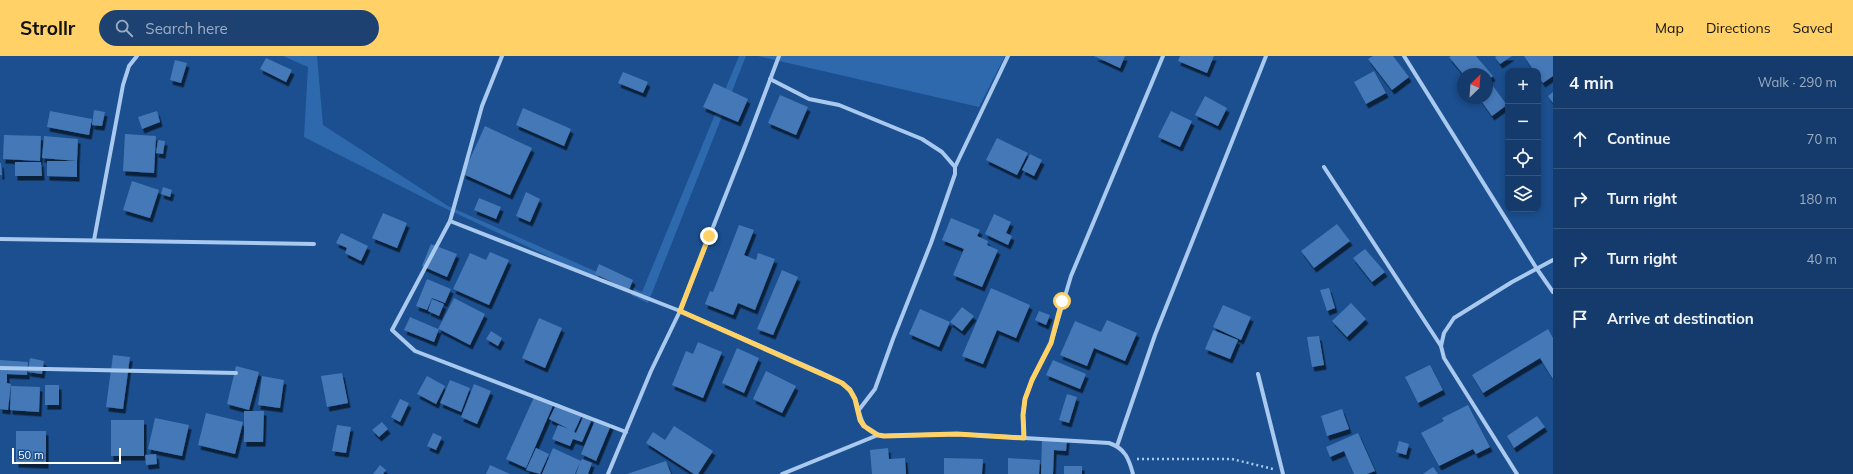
<!DOCTYPE html>
<meta charset="utf-8">
<style>
body{margin:0;font-family:Mulish,sans-serif;background:#1d4271;color:#f1f3f6}
.controls{position:absolute;right:12px;top:12px;display:grid;overflow:hidden;border-radius:8px;box-shadow:0 2px 6px #0003}
.controls button{width:36px;height:36px;display:grid;place-items:center;padding:0;border:0;border-bottom:1px solid #33557e;background:#143b6b;color:#f1f3f6;font:20px sans-serif}
.compass{position:absolute;left:1457px;top:12px;width:36px;height:36px;border-radius:50%;background:#143b6b;box-shadow:0 2px 6px #0003;rotate:25deg}
.scale{position:absolute;left:12px;bottom:10px;width:109px;box-sizing:border-box;padding-left:4px;border:2px solid #fff;border-top:0;font-size:11px;line-height:14px;white-space:nowrap;color:#fff;-webkit-text-stroke:3px #1b4f8f;paint-order:stroke}
.stop{position:absolute;width:12px;height:12px;margin:-9px;border:3px solid #ffd166;border-radius:50%;background:#fff}
.stop.end{background:#ffd166;border-color:#fff;box-shadow:0 1px 4px #0008}
.list{margin:0;padding:0;list-style:none}
h2{display:flex;justify-content:space-between;align-items:center;height:52px;margin:0;padding:0 16px;font-size:17px}
h2 small{font-size:13px;font-weight:400;color:#9dadc1}
.list li{display:grid;grid-template-columns:26px 1fr auto;gap:12px;align-items:center;box-sizing:border-box;height:60px;padding:0 16px;border-top:1px solid #33557e}
.list b{display:block;font-size:15px;white-space:nowrap}
.list em{font-size:13px;font-style:normal;color:#9dadc1}
.icon{flex:none;width:22px;height:22px;fill:none;stroke:currentColor;stroke-width:2;stroke-linecap:round;stroke-linejoin:round}
.map{position:relative;flex:none;width:1553px;height:418px;overflow:hidden}
header{display:flex;align-items:center;gap:24px;box-sizing:border-box;height:56px;padding:0 20px;background:#ffd166;color:#111}
header strong{font-size:19px}
nav{display:flex;gap:22px;margin-inline-start:auto;font-size:14px}
.search{width:280px;height:36px;background:#1d4271;display:flex;align-items:center;gap:10px;box-sizing:border-box;padding:0 14px;border-radius:22px;color:#9dadc1;font-size:15px}
main{display:flex}
aside{flex:1;background:#143b6b}
.map>svg:first-child{display:block}
</style>
<header>
<strong>Strollr</strong>
<div class="search"><svg class="icon" aria-label="search" viewBox="0 0 24 24"><circle cx="10" cy="10" r="6"/><path d="M15 15l6 6"/></svg>Search here</div>
<nav><a>Map</a><a>Directions</a><a>Saved</a></nav>
</header>
<main>
<div class="map">
<svg width="1553" height="418" viewBox="0 0 1553 418">
<defs>
<filter id="shadow"><feDropShadow dx="2.5" dy="4.5" stdDeviation="0" flood-color="#0009"/></filter>
</defs>
<rect width="100%" height="100%" fill="#1b4f8f"/>
<g fill="#2e69ad">
<path d="M283,0h34l6,69 125,81 194,86 97,-236h7l-98,247 -212,-99 -132,-67 4,-70z"/>
<path d="M758,0h247l-26,51z"/>
</g>
<g fill="#4478b7" filter="url(#shadow)">
<path d="M1094,0h31l-5,12z"/>
<path d="M1180,0h34l-7,17 -29,-12z"/>
<path d="M1373,0h20l16,21 -17,13 -24,-31z"/>
<path d="M1451,0h25l17,20 -6,5v-7h-24l-14,-17z"/>
<path d="M1497,0h15l-12,8 -5,-7z"/>
<path d="M1524,0h29v20l-10,7 -5,-7v-5h-4z"/>
<path d="M266,2l26,12 -6,12 -26,-13z"/>
<path d="M175,4l12,3 -6,20 -11,-3z"/>
<path d="M1374,15l12,22 -20,11 -12,-22z"/>
<path d="M623,16l25,10 -5,11 -25,-10z"/>
<path d="M714,27l34,16 -10,23 -35,-15z"/>
<path d="M1493,30l14,19 -15,11 -13,-18h8v-7z"/>
<path d="M1553,36v11l-5,-7z"/>
<path d="M780,39l28,12 -12,28 -28,-12z"/>
<path d="M1205,40l22,12 -9,18 -23,-11z"/>
<path d="M523,52l48,21 -7,17 -48,-21z"/>
<path d="M94,54l11,2 -3,14 -10,-1z"/>
<path d="M50,55l42,8 -3,16 -42,-8z"/>
<path d="M157,55l3,11 -18,7 -4,-12z"/>
<path d="M1171,55l21,10 -12,26 -22,-10z"/>
<path d="M485,70l47,22 -22,47 -47,-21z"/>
<path d="M125,78l31,2 -2,37 -31,-2z"/>
<path d="M4,79l37,1 -1,25 -37,-2z"/>
<path d="M44,80l34,3 -1,22 -35,-3z"/>
<path d="M997,82l31,15 -11,22 -31,-15z"/>
<path d="M158,84l7,1 -2,13 -7,-1z"/>
<path d="M1030,98l12,6 -8,16 -12,-6z"/>
<path d="M47,105h30v16l-30,-1z"/>
<path d="M15,106h26l1,14h-27z"/>
<path d="M0,107h1l1,12h-2z"/>
<path d="M132,125l27,9 -9,28 -27,-8z"/>
<path d="M163,131l9,3 -2,7 -9,-3z"/>
<path d="M526,136l14,7 -10,23 -14,-6z"/>
<path d="M479,142l22,9 -5,12 -22,-9z"/>
<path d="M383,157l24,10 -10,25 -25,-10z"/>
<path d="M994,158l17,8 -5,11 6,3 -4,9 -23,-11z"/>
<path d="M951,162l29,12 -3,6 11,5 -1,4 11,5 -16,37 -29,-12 11,-26 -22,-9z"/>
<path d="M1337,168l13,17 -36,27 -13,-17z"/>
<path d="M739,169l15,5 -10,25 12,5 2,-7 17,6 -20,51 -17,-7 -5,12 -28,-11 5,-13 3,1z"/>
<path d="M341,177l27,13 -7,15 -16,-8 2,-5 -11,-5z"/>
<path d="M431,188l26,10 -10,23 -25,-11z"/>
<path d="M1365,193l20,23 -13,10 -19,-24z"/>
<path d="M490,196l19,8 -20,45 -36,-16 17,-36 16,7z"/>
<path d="M599,208l34,16 -4,10 -34,-16z"/>
<path d="M782,214l16,7 -25,58 -16,-6z"/>
<path d="M427,223l24,10 -6,14 -13,-5 -5,12 -11,-4z"/>
<path d="M991,232l39,17 -14,33 -19,-8 -14,34 -21,-8z"/>
<path d="M1329,232l6,20 -8,3 -7,-21z"/>
<path d="M454,242l31,16 -15,31 -31,-16 -5,13 -30,-12 6,-13 28,12z"/>
<path d="M432,243l12,5 -5,12 -11,-5z"/>
<path d="M1351,247l15,16 -19,18 -15,-16z"/>
<path d="M1223,249l28,12 -10,23 -28,-13z"/>
<path d="M962,251l12,9 -12,15 -12,-9z"/>
<path d="M920,253l30,13 -11,25 -30,-13z"/>
<path d="M1039,255l11,4 -4,10 -11,-5z"/>
<path d="M539,262l23,10 -17,40 -23,-10z"/>
<path d="M1107,264l30,13 -12,28 -31,-13 -7,18 -27,-11 15,-34 26,11z"/>
<path d="M1548,273l5,9v41l-13,-21 -57,35 -11,-18z"/>
<path d="M1213,274l25,10 -8,19 -25,-10z"/>
<path d="M491,275l11,7 -4,8 -12,-7z"/>
<path d="M1319,280l5,29 -12,2 -5,-30z"/>
<path d="M698,286l24,10 -19,46 -31,-13 14,-34 7,3z"/>
<path d="M737,292l22,10 -15,35 -22,-10z"/>
<path d="M113,299l17,2 -7,52 -17,-2z"/>
<path d="M30,302l14,3 -2,13 -14,-2z"/>
<path d="M0,304l28,2 -1,13 -20,-1v9l4,1 -3,26 -8,-1z"/>
<path d="M1053,304l33,14 -6,15 -34,-14z"/>
<path d="M1430,309l13,25 -25,13 -13,-26z"/>
<path d="M236,310l23,6 -10,38 -22,-6z"/>
<path d="M766,315l30,15 -14,27 -29,-14z"/>
<path d="M342,317l6,30 -21,4 -6,-31z"/>
<path d="M262,320l22,4 -4,28 -22,-3z"/>
<path d="M427,320l18,10 -9,18 -19,-10z"/>
<path d="M450,324l20,8 -9,24 -21,-9z"/>
<path d="M474,328l17,7 -14,33 -16,-7z"/>
<rect x="45" y="329" width="14" height="20"/>
<path d="M11,330l29,1 -1,25 -29,-2z"/>
<path d="M1067,338l10,3 -8,26 -10,-3z"/>
<path d="M535,339l19,8 -28,65 -20,-9z"/>
<path d="M400,343l9,4 -9,19 -9,-5z"/>
<path d="M557,347l25,12 -8,17 2,1 8,-18 8,4 -10,23 -9,-3 -3,7 -18,-7 6,-14 11,4 -20,-10z"/>
<path d="M1468,349l22,42 -14,7 -3,-5 -34,17 -18,-33 23,-12 -2,-3z"/>
<path d="M1342,353l7,20 -22,7 -6,-20z"/>
<path d="M244,355h20l-1,31h-19z"/>
<path d="M206,357l37,9 -8,32 -37,-9z"/>
<path d="M1537,360l8,11 -31,21 -7,-12z"/>
<path d="M155,362l34,7 -7,31 -34,-7z"/>
<path d="M596,362l15,7 -15,36 -15,-7z"/>
<rect x="111" y="364" width="33" height="36"/>
<path d="M382,366l6,7 -9,8 -7,-7z"/>
<path d="M337,369l14,2 -5,26 -14,-2z"/>
<path d="M674,370l39,25 -15,23h-4l-48,-31 7,-11 12,8z"/>
<path d="M16,375h30v33l-30,-1z"/>
<path d="M433,377l9,4 -6,13 -9,-4z"/>
<path d="M1358,377l17,38 -8,3h-13l-10,-23 -14,6 -4,-10z"/>
<path d="M1042,382l25,1 -1,12 -12,-1 -1,24h-12z"/>
<path d="M1399,385l10,3 -3,11 -10,-3z"/>
<path d="M536,392l13,6 -9,20 -14,-4z"/>
<path d="M553,392l28,13 1,-2 10,4 -4,11h-12l4,-12 -5,12h-33z"/>
<path d="M888,392l1,11 16,-1 1,16h-34l-2,-24z"/>
<path d="M156,398l1,10 -11,1 -1,-10z"/>
<path d="M944,402l39,1 -1,15h-38z"/>
<path d="M1008,402l32,2 -1,14h-31z"/>
<path d="M666,405l5,13h-44z"/>
<path d="M380,409l6,5 -3,4h-10z"/>
<path d="M490,409l20,9h-24z"/>
<rect x="1064" y="410" width="18" height="8"/>
<path d="M1433,411l5,7h-15z"/>
</g>
<g fill="none" stroke-linecap="round" stroke-linejoin="round">
<path stroke="#a9c9ee" stroke-width="2.5" stroke-dasharray="2 3" stroke-linecap="butt" d="M1137,403h95l41,10"/>
<g stroke="#a9c9ee" stroke-width="4">
<path d="M502,0l-20,50 -32,115 230,90 142,62c10,5 22,9 29,19 13,19 3,38 33,44l73,-2 152,9c16,5 20,16 24,31"/>
<path d="M1404,0l133,213 16,23"/>
<path d="M770,23l39,20 30,6 83,34 20,13 13,15"/>
<path d="M1324,111l117,179 3,12 73,116"/>
<path d="M450,165l-58,109 23,21 211,81"/>
<path d="M0,183l314,5"/>
<path d="M94,184l29,-155 6,-19 8,-10"/>
<path d="M1441,290l3,-13 10,-15 58,-36 41,-22"/>
<path d="M0,312l236,5"/>
<path d="M1258,318l25,100"/>
<path d="M858,355l17,-22 18,-50 38,-96 24,-69v-7l53,-111"/>
<path d="M1024,382l-1,-23 2,-16 7,-19 19,-37 20,-67 92,-220"/>
<path d="M1117,390l38,-111 111,-279"/>
<path d="M608,418l43,-103 29,-60 67,-170 32,-85"/>
<path d="M782,418l96,-39"/>
</g>
</g>
<g fill="none" stroke-linecap="round" stroke-linejoin="round">
<path stroke="#ffd166" stroke-width="5" d="M709,180l-29,75 162,72 8,7 5,9 5,21 4,6 14,9 6,1 73,-2 67,4 -1,-23 2,-16 7,-19 19,-37 11,-42"/>
</g>
</svg>
<div class="controls">
<button>+</button>
<button>−</button>
<button><svg class="icon" aria-label="locate" viewBox="0 0 24 24"><circle cx="12" cy="12" r="6"/><path d="M12 2v4M12 18v4M2 12h4M18 12h4"/></svg></button>
<button><svg class="icon" aria-label="layers" viewBox="0 0 24 24"><path d="M12 4l9 5-9 5-9-5zM3 14l9 5 9-5"/></svg></button>
</div>
<svg class="compass" viewBox="-18 -18 36 36"><path d="M0-13l5 13h-10z" fill="#e53935"/><path d="M0 13l5-13h-10z" fill="#9dadc1"/></svg>
<div class="scale">50 m</div>
<div class="stop" style="left:1062px;top:245px"></div>
<div class="stop end" style="left:709px;top:180px"></div>
</div>
<aside>
<h2>4 min<small>Walk · 290 m</small></h2>
<ul class="list">
<li><svg class="icon" aria-label="ahead" viewBox="0 0 24 24"><path d="M12 20V5M6 11l6-6 6 6"/></svg><div><b>Continue</b></div><em>70 m</em></li>
<li><svg class="icon" aria-label="right" viewBox="0 0 24 24"><path d="M7 20v-9h11M14 6l5 5-5 5"/></svg><div><b>Turn right</b></div><em>180 m</em></li>
<li><svg class="icon" aria-label="right" viewBox="0 0 24 24"><path d="M7 20v-9h11M14 6l5 5-5 5"/></svg><div><b>Turn right</b></div><em>40 m</em></li>
<li><svg class="icon" aria-label="arrive" viewBox="0 0 24 24"><path d="M6 21V4h12l-3 4 3 4H6"/></svg><div><b>Arrive at destination</b></div></li>
</ul>
</aside>
</main>
